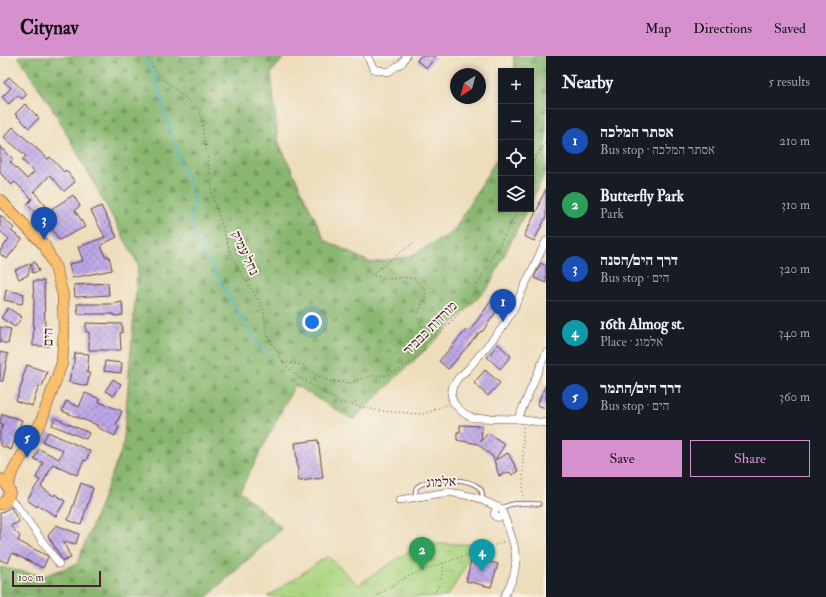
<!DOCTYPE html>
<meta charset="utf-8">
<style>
body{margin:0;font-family:"IM FELL Double Pica","Frank Ruhl Libre",serif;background:#20242c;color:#f1f3f6}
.controls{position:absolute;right:12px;top:12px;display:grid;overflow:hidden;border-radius:0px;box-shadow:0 2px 6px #0003}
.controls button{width:36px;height:36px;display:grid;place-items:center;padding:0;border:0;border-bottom:1px solid #363941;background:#171b24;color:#f1f3f6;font:20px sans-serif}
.compass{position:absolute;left:450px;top:12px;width:36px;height:36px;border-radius:50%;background:#171b24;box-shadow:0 2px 6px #0003;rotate:216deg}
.scale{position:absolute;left:12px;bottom:10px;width:89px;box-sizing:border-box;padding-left:4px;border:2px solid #4a1f2b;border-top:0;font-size:11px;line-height:14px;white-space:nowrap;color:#4a1f2b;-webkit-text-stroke:3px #f7f3e8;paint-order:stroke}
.you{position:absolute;left:312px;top:266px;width:14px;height:14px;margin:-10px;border:3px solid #fff;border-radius:50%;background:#1a73e8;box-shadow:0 0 0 6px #1a73e833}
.badge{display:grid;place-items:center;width:26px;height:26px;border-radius:50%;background:#d690ce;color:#fff;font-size:13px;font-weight:700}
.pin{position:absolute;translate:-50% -33px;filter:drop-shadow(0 1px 2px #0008)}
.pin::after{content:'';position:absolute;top:21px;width:14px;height:12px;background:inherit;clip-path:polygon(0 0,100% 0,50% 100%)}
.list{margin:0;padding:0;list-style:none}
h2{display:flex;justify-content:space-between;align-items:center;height:52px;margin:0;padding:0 16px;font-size:17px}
h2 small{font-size:13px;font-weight:400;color:#9ea1a6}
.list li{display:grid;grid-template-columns:26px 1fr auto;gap:12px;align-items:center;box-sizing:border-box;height:64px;padding:0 16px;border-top:1px solid #363941}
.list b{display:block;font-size:15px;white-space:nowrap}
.list p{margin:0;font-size:13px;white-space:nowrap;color:#9ea1a6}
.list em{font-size:13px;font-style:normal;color:#9ea1a6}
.actions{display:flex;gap:8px;padding:12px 16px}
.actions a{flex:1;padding:9px 0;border:1px solid #d690ce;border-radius:0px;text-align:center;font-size:14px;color:#d690ce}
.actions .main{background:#d690ce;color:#111}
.icon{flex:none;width:22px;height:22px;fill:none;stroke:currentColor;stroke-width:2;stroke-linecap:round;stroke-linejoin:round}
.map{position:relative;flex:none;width:546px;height:541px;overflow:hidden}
header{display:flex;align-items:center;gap:24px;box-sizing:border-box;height:56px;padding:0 20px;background:#d690ce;color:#111}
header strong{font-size:19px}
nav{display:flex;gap:22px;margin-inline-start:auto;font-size:14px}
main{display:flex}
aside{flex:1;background:#171b24}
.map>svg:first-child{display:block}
</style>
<header>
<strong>Citynav</strong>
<nav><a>Map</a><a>Directions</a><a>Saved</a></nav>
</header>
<main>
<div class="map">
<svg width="546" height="541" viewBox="0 0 546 541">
<defs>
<pattern id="grass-tufts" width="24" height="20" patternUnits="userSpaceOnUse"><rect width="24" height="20" fill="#acd682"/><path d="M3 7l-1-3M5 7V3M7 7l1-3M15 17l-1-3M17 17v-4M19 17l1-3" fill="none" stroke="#96b770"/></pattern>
<pattern id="forest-firs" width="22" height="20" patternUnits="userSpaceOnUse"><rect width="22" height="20" fill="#89b770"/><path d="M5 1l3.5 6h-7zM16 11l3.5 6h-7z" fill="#72945c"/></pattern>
<pattern id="building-cross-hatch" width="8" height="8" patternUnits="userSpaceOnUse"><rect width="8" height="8" fill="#bca8e8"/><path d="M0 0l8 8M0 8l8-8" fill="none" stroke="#9b88bc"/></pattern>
</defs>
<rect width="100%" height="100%" fill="#f7f3e8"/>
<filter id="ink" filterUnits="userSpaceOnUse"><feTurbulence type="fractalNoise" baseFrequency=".025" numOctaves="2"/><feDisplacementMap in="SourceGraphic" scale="8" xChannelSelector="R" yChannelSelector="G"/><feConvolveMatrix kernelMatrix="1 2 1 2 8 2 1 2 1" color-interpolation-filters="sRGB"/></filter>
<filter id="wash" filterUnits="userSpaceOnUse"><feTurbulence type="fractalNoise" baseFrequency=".012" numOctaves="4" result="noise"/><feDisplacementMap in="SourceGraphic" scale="16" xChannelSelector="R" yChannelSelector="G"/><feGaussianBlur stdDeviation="0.9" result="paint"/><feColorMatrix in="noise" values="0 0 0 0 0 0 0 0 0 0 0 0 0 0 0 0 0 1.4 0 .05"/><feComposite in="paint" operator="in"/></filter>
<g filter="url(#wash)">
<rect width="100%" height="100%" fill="#edddbb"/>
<path fill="url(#grass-tufts)" stroke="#7b7a56" d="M420,488h58l-27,47 -5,6h-179l61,-41 30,29z"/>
<g fill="url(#forest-firs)" stroke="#6a6b4e">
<path d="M18,0h267l-14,17 7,68 47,99 46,23 39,-7 43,-24 46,-77 2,-12v66h26l-39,79 -135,132 -58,-35 -55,106 42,37 -75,69h-207v-30l44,9 33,-12 46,-118 15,-182 -81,-148z"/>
<path d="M513,0h33v115l-15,31v-131h-17l1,-5z"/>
</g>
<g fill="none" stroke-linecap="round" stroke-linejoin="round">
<path stroke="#4bb9c4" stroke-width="2" d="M145,0l9,18 27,90 14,38 -5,18 9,24 47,82 14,21 8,8"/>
</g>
<g id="blocks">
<g fill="url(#building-cross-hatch)">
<path d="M420,0h16l-9,12 -10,-7z"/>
<path d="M9,21l18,17 -5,5 -4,-4 -9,9 -7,-7 9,-9 -7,-6z"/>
<path d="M25,48l14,14 -10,10 -14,-14z"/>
<path d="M13,71l35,32 2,-2 14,15 2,-2 9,12 -11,9 -14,-16 -16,17 12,14 -10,8 -9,-10 5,-5 -17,-17 -3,3 -12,-12v-27l13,13 -3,3 17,17 7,-7 -12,-12 4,-4 -22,-19z"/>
<path d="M546,133v28l-12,24 -10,-5 16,-32 -1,-1z"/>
<path d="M73,139l7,11 -5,4 10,17 -26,13 -16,-26 18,-11z"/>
<path d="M101,150l16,31 -16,8 4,11h4l3,14 -40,8 -3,-14 14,-3 -5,-14 27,-10 -14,-26z"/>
<path d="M0,159l14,13 -3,3 11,8 -15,20 -7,-5v-3l9,-12 -9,-8z"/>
<path d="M35,206l4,9 -7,2v-10z"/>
<path d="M31,207l-3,12 -9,4 -4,-9z"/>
<path d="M541,207l5,3v17l-12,-5z"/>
<path d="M33,225h11l1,51h4v14h-16l1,-46z"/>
<path d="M108,227l1,12 -34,2 -1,-12z"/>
<path d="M6,234l18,4 -2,10 -18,-4z"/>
<path d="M497,236l9,6 -24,34 -1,-1 -33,38 -9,-8 28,-32 3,2z"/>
<path d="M122,246l1,13 -9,1v-2h-36l-1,-10h36z"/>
<path d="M8,252l14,9 -7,10 -14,-9z"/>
<path d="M86,267l36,1v9h-2l1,17h-32v-18h-3z"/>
<path d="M0,271l11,2 -3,15 -8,-2z"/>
<path d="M498,288l13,12 -11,13 -13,-12z"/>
<path d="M0,296l8,2 -5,27h-3z"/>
<path d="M75,297l14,1 -2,19h3l-3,13 -18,-4 3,-13h1z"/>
<path d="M105,305l17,2 -1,10 -17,-2z"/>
<path d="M27,309l20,7 -5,15 -3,-1 -7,20 -16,-5 7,-21h-1z"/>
<path d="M485,314l15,13 -12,13 -14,-13z"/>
<path d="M113,323l8,5 -7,12 -9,-5z"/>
<path d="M546,328v24l-9,-3z"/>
<path d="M85,337l15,6 -1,3 23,9 -6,14 3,1 -4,10 -18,-9v-2l-35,-14 4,-10 13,6z"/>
<path d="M2,358l20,6 -11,30 -11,-5v-13l3,-8 -3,-1z"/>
<path d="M55,362l34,15 -3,6 -34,-14z"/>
<path d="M460,369l22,1 -1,15 7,-8 17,11 -10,16 13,-7 10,18 -6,4 -2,-3 -11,4 -6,-19 -15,-13 -21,-4v-8h3z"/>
<path d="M48,376l42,19 -4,10 -2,-1 -7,15 -24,-11 -12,23 13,9 1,-2 10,7 -9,15 -18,-11 -1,2 -10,-7 13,-20 -4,-2 7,-15 -9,-4 5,-10 20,10 4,-9 -20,-8z"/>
<path d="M318,384l5,38 -24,3 -4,-38z"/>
<path d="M81,427l12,5 -12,37 -13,-5z"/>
<path d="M11,451l8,15 -9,4 10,10 -2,5 28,14 2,2 -5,11 -31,-15 -4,10 -8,-3v-47z"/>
<path d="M56,469l23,9 -3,10 -13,-3 8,17 -8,3 -15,-25z"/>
<path d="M472,501l26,7 -7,23 -25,-6z"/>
</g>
</g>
</g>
<g filter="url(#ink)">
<use href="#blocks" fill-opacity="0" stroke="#623c41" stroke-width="1"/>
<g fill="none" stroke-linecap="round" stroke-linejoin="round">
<defs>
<g id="lane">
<path d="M415,442l1,-10c10,-12 76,-13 65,12"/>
<path d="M501,453c10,-8 26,-5 38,-5"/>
</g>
<g id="street">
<path d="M367,0l7,13 14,3 14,-9 4,-7"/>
<path d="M546,185l-34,71 -10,16 -34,41 -10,9 -5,8 -2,8 2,8 6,7 6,5 8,4 45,1 28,4"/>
<path d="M518,363l28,-66"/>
<path d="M8,442l9,8 42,58"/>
<path d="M399,444l50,-8 26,5 25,11"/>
<path d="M503,457c0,4 -3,5 -7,4l-2,-3 2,-5 4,-1 2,2c7,21 18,41 12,64 -2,8 -6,15 -10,23"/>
</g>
<g id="primary">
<path d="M0,144l44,45 11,21 8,29 1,37 -2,31 -21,59 -30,53 -3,10"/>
<path d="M0,423l6,4 4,9 -4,9 -6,3"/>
</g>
</defs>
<use href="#lane" stroke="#623c41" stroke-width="5"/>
<use href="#street" stroke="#623c41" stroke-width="8"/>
<use href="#primary" stroke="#623c41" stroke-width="12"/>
<g stroke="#623c41" stroke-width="1" stroke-dasharray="1 3" stroke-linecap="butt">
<path d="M147,0l11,19 42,35 14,91 16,50 8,17 19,30 7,13 2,21 17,30 14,14 42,26 41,9 43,3 24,-9"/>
<path d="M531,108l15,-22"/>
<path d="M413,187l-42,32 20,4 12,-2 12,2 10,10 1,8 -4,6 -5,14 7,12v22"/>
<path d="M283,306l20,3 9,8 17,8 21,2 20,-7 18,-1 12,-5 24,-19 41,-44 54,-98"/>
<path d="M523,371v73"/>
<path d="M374,541c11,-7 23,-15 35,-21 31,-13 65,-22 96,-35"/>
<path d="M432,541c7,-11 11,-21 12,-34"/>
</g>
<use href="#lane" stroke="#fff" stroke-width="3.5"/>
<use href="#street" stroke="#fff" stroke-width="7"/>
<use href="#primary" stroke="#f9bf6c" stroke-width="11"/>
</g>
</g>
<g text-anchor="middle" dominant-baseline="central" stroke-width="3.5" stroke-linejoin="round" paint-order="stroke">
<g font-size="14" fill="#4a1f2b" stroke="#f7f3e8">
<text transform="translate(245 197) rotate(65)">נחל עמיק</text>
<text transform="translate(430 272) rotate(-45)">מורדות כבביר</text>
<text transform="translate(48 281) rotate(-88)">הים</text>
<text transform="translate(441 426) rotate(-3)">אלמוג</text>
</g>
</g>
</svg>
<div class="controls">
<button>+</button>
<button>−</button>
<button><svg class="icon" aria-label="locate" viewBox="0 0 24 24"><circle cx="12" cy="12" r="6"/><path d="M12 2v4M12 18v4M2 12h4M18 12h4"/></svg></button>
<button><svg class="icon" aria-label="layers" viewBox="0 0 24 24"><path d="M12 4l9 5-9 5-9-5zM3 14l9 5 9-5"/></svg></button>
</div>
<svg class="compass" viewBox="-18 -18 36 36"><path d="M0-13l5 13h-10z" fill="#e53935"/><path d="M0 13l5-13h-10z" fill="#9ea1a6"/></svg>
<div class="scale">100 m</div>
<div class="you"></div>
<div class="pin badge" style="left:503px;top:266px;background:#1a4fb4">1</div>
<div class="pin badge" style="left:422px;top:514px;background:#2e9e5b">2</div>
<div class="pin badge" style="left:44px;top:184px;background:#1a4fb4">3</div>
<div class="pin badge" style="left:482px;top:516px;background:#0f9aa8">4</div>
<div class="pin badge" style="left:27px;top:402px;background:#1a4fb4">5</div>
</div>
<aside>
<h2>Nearby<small>5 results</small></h2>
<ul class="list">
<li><span class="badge" style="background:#1a4fb4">1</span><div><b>אסתר המלכה</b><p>Bus stop · אסתר המלכה</p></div><em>210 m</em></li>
<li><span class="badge" style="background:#2e9e5b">2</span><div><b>Butterfly Park</b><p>Park</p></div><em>310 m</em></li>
<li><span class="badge" style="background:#1a4fb4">3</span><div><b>דרך הים/הסנה</b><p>Bus stop · הים</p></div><em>320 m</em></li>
<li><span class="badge" style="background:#0f9aa8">4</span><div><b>16th Almog st.</b><p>Place · אלמוג</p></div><em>340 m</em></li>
<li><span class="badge" style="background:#1a4fb4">5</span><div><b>דרך הים/התמר</b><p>Bus stop · הים</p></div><em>360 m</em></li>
</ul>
<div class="actions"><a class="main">Save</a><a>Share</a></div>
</aside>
</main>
